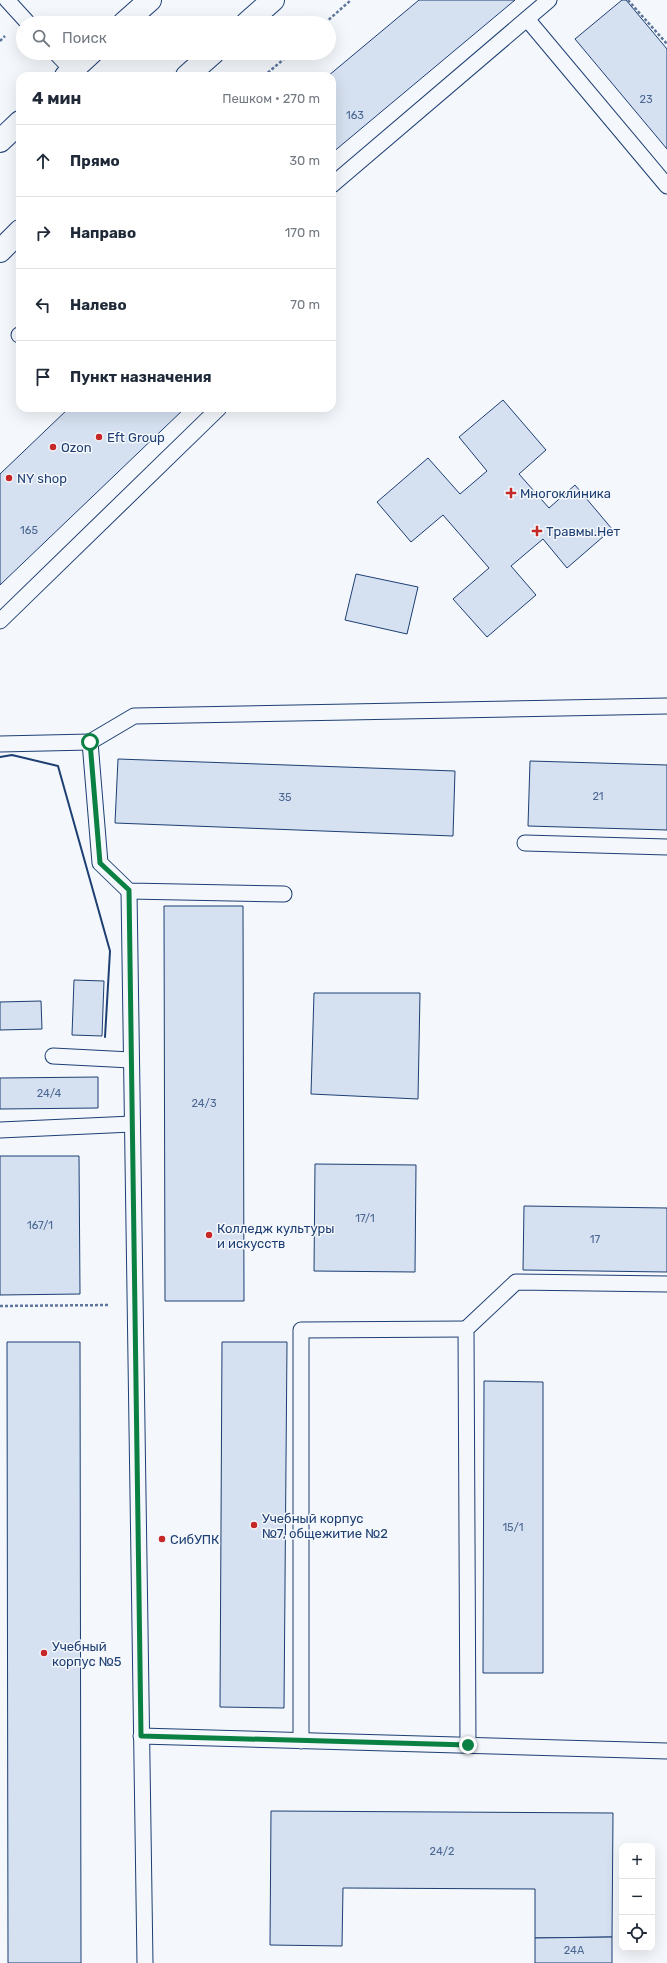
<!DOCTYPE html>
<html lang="ru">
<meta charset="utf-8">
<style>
body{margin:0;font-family:Rubik,sans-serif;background:#f6f6f7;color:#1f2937}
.controls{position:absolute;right:12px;bottom:12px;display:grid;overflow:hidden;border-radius:8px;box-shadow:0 4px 16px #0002}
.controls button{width:36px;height:36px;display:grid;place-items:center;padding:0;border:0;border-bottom:1px solid #e0e1e3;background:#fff;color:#1f2937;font:20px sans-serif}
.stop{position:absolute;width:12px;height:12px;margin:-9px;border:3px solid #0b8043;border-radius:50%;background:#fff}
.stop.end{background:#0b8043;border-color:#fff;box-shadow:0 1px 4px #0008}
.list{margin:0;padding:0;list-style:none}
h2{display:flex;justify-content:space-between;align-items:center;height:52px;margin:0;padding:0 16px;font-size:17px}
h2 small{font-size:13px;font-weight:400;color:#747a83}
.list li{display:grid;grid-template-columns:26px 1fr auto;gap:12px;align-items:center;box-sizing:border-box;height:72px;padding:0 16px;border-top:1px solid #e0e1e3}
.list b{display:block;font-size:15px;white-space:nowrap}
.list em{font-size:13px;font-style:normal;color:#747a83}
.icon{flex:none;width:22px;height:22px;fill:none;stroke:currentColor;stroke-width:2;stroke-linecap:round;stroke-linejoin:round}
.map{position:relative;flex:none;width:667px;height:1963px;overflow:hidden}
.search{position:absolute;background:#fff;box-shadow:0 4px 16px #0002;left:16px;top:16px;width:320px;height:44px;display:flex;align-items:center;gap:10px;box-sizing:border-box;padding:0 14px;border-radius:22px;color:#747a83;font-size:15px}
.panel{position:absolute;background:#fff;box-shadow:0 4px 16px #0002;left:16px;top:72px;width:320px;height:340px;border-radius:12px}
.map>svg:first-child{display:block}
</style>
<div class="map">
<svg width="667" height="1963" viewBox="0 0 667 1963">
<rect width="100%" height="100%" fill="#f4f7fb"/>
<g fill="#d5e0f0" stroke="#1d3f73">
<path d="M419,0h96l-183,153v-77h-4z"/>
<path d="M622,0h4l41,49v100l-92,-110z"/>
<path d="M503,400l43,50 -27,24 30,34 26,-23 37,44 -45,39 -24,-29 -32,27 25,29 -49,42 -34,-38 36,-31 -46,-53 -32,27 -34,-40 51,-44 32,36 27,-23 -28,-34z"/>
<path d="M69,408h116l-185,177v-111z"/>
<path d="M356,574l62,13 -11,47 -62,-14z"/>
<path d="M118,759l337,12 -2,65 -338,-13z"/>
<path d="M530,761l137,4v65l-139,-4z"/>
<path d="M164,906h79l1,395h-79z"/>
<path d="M74,980l30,1 -2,55 -30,-1z"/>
<path d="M314,993h106l-2,106 -107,-5z"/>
<path d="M41,1001l1,28 -42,1v-28z"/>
<path d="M98,1077v31l-98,1v-31z"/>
<path d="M0,1156h79l1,138 -80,1z"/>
<path d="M315,1164l101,1 -1,107 -101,-1z"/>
<path d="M524,1206l143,2v64l-144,-2z"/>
<path d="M7,1342h73l1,621h-73z"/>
<path d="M222,1342h65l-3,366 -64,-1z"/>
<path d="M484,1381l59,1v291h-60z"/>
<path d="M271,1811l342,2 -1,124 -77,1v-49l-192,-1 -1,58 -72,-1z"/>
<path d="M612,1937v26h-77v-25z"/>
</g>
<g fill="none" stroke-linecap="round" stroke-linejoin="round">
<defs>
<g id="lane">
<path d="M7,0l21,23"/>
<path d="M527,19l140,167"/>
<path d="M56,53l16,17"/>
<path d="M332,185l217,-185"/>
<path d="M19,335h1"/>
<path d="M0,621l219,-213"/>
<path d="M0,744l90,-2"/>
<path d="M525,843l142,4"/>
<path d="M129,891l16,1072"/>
<path d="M284,894l-155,-3 -29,-28 -10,-121 44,-26 533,-10"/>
<path d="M53,1056l78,4"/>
<path d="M0,1130l132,-6"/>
<path d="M141,1736l526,15"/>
<path d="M301,1741v-411l165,-1"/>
<path d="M468,1745l-2,-416 50,-47 151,2"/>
</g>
<g id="primary">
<path d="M124,23l26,-23"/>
<path d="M247,23l26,-23"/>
<path d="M66,76l25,-23"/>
<path d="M187,76l26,-23"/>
<path d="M0,141l20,-19"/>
<path d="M0,251l20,-20"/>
</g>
</defs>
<use href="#lane" stroke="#1d3f73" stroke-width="17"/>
<use href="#primary" stroke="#1d3f73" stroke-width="24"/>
<g stroke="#5e769c" stroke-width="2.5" stroke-dasharray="3 2" stroke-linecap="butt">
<path d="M628,0l39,44"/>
<path d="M325,23l26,-23"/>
<path d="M0,41l5,-5"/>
<path d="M264,76l27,-23"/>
<path d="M0,1306l109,-1"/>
</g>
<use href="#lane" stroke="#f4f7fb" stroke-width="15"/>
<use href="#primary" stroke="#f4f7fb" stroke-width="22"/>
<path stroke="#1d3f73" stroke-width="2" d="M0,757l12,-2 46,11 52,185 -5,86"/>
</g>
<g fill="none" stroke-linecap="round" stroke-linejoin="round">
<path stroke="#0b8043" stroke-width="5" d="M90,742l10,121 29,27 12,846 327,9"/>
</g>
<g fill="#c62828" stroke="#f4f7fb" stroke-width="1.5">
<circle cx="99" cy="437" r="4"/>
<circle cx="53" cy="447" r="4"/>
<circle cx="9" cy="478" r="4"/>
<path d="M509 487h4v4h4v4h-4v4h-4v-4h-4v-4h4z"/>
<path d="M535 525h4v4h4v4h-4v4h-4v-4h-4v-4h4z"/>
<circle cx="209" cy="1235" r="4"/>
<circle cx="254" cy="1525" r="4"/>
<circle cx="162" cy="1539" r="4"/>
<circle cx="44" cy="1653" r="4"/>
</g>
<g text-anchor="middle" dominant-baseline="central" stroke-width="3" stroke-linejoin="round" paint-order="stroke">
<g font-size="11" fill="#4b6792">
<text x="646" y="99">23</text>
<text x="355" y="115">163</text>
<text x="29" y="530">165</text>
<text x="598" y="796">21</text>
<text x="285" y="797">35</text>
<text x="49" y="1093">24/4</text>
<text x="204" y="1103">24/3</text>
<text x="365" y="1218">17/1</text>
<text x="40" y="1225">167/1</text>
<text x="595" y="1239">17</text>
<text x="513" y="1527">15/1</text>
<text x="442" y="1851">24/2</text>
<text x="574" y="1950">24А</text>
</g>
<g font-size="13" fill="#1d3f73" stroke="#f4f7fb" text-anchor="start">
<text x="107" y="437">Eft Group</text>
<text x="61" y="447">Ozon</text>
<text x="17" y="478">NY shop</text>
<text x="520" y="493">Многоклиника</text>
<text x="546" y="531">Травмы.Нет</text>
<text x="217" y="1228">Колледж культуры<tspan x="217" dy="15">и искусств</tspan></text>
<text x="262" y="1518">Учебный корпус<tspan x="262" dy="15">№7, общежитие №2</tspan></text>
<text x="170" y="1539">СибУПК</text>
<text x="52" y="1646">Учебный<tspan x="52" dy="15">корпус №5</tspan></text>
</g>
</g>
</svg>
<div class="controls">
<button>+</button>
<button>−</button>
<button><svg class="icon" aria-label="locate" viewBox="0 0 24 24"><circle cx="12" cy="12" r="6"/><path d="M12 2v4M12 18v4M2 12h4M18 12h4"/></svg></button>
</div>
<div class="stop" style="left:90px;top:742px"></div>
<div class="stop end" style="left:468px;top:1745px"></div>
<div class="search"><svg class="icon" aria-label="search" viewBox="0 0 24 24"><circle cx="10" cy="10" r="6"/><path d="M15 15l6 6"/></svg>Поиск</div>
<section class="panel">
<h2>4 мин<small>Пешком · 270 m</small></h2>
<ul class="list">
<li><svg class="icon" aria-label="ahead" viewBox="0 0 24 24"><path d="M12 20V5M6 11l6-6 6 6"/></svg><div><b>Прямо</b></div><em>30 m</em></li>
<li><svg class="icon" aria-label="right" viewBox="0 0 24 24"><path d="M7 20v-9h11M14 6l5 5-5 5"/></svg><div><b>Направо</b></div><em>170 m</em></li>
<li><svg class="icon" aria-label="left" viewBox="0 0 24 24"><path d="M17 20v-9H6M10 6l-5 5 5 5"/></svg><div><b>Налево</b></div><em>70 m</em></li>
<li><svg class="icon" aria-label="arrive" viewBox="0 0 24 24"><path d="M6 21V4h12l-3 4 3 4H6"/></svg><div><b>Пункт назначения</b></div></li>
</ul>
</section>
</div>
